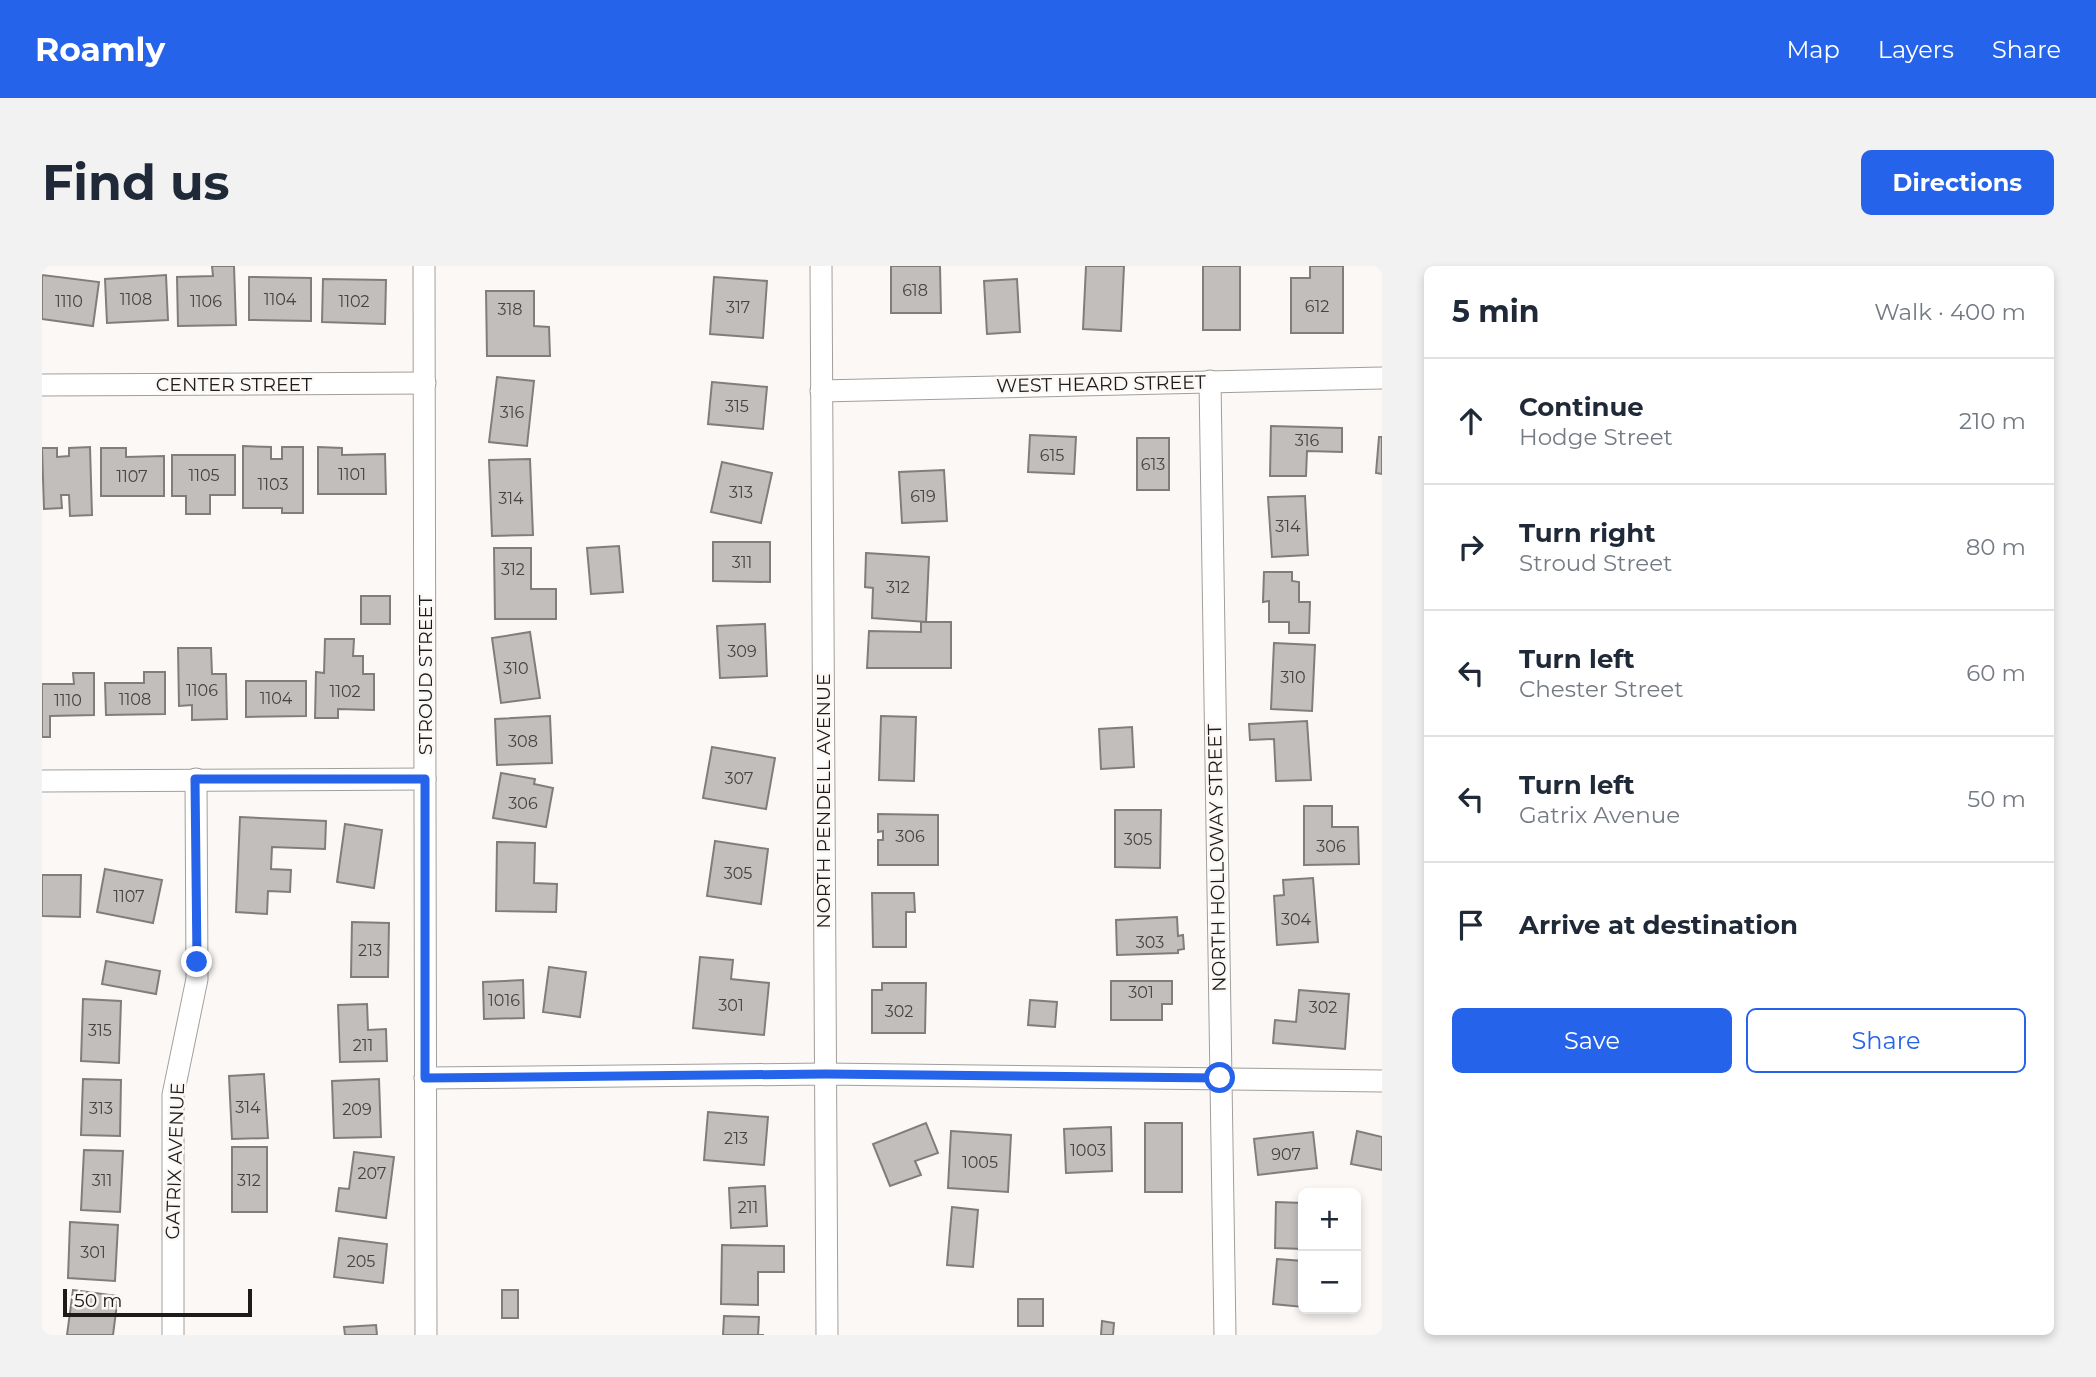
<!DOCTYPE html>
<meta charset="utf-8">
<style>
body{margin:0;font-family:Montserrat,sans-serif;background:#f2f2f3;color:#1f2937}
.controls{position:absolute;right:21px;bottom:21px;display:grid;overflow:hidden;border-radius:10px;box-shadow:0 4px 10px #0003}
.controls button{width:63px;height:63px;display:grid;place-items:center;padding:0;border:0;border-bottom:2px solid #e0e1e3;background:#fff;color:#1f2937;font:35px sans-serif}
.scale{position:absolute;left:21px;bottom:18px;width:189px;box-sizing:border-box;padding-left:7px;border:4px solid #1d1c1b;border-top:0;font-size:19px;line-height:24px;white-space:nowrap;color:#1d1c1b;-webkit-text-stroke:5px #fbf8f6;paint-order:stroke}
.stop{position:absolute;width:21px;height:21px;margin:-16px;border:5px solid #2563eb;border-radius:50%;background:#fff}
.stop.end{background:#2563eb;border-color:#fff;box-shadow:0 2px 7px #0008}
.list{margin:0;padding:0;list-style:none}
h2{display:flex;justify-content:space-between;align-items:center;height:91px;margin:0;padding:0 28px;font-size:30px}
h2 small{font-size:23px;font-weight:400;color:#747a83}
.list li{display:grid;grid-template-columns:46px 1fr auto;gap:21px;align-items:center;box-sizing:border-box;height:126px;padding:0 28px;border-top:2px solid #e0e1e3}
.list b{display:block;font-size:26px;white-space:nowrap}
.list p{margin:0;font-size:23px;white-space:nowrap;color:#747a83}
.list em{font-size:23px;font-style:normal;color:#747a83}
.actions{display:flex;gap:14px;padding:21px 28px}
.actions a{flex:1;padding:16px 0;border:2px solid #2563eb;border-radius:10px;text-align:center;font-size:24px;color:#2563eb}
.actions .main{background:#2563eb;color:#fff}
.icon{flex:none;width:38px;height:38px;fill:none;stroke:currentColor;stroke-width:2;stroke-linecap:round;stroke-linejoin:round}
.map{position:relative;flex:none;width:1340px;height:1069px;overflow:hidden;border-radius:10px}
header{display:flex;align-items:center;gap:42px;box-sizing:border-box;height:98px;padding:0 35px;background:#2563eb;color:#fff}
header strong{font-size:33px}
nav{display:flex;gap:38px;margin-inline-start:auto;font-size:24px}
.intro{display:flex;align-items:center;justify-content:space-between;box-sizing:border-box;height:168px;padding:0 42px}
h1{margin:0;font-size:49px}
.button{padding:18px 32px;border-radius:10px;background:#2563eb;color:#fff;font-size:24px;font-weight:700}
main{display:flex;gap:42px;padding:0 42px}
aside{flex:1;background:#fff;border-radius:10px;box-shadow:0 4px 10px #0003}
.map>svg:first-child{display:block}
</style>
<header>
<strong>Roamly</strong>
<nav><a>Map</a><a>Layers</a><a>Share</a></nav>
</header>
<div class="intro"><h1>Find us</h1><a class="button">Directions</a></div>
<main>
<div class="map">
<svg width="1340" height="1069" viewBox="0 0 1340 1069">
<rect width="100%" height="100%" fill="#fbf8f6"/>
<g fill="#c1bebc" stroke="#807e7b" stroke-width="2">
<path d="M170,0h22l2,59 -58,1 -1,-49 36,-1z"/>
<path d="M849,0h49l1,47h-50z"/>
<path d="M1044,0h38l-3,65 -38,-2z"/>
<rect x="1161" y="0" width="37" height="64"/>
<path d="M1268,0h33v67h-52v-55h19z"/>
<path d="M0,9l57,7 -6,44 -51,-7z"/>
<path d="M124,9l2,45 -61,3 -2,-44z"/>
<path d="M207,11l62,1v43l-62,-1z"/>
<path d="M672,11l53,4 -4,57 -53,-4z"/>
<path d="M281,13l63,1 -1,44 -63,-2z"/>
<path d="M975,13l3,53 -33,2 -3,-53z"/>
<path d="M444,25h48v35l15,1 1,29h-63z"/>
<path d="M455,111l37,4 -7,65 -38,-4z"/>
<path d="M670,116l55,5 -4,42 -55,-5z"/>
<path d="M1229,160l71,2v24l-35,-1 -1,25h-36z"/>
<path d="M988,169l46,2 -2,37 -46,-2z"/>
<path d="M1337,171h3v37l-6,-1z"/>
<rect x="1095" y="172" width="32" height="52"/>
<path d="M201,180l28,1v12h11v-12h21v66h-21v-5h-39z"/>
<path d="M48,181l2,68 -22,1 -1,-21h-8l1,13 -18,1 -2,-61h15v9l12,-1v-8z"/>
<path d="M276,181l24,1v7l43,-1 1,40h-68z"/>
<path d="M59,182h25v9l38,-1v40h-63z"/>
<path d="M130,189h63v40h-25v19h-24v-18h-14z"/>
<path d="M488,193l3,76 -41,1 -3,-76z"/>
<path d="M680,196l50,11 -11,50 -50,-11z"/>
<path d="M902,204l3,51 -45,2 -3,-51z"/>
<path d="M1263,230l3,59 -36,2 -4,-60z"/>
<path d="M671,276h57v40l-57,-1z"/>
<path d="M577,280l4,46 -32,2 -4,-46z"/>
<path d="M452,282h37v41h25v30h-61z"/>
<path d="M824,287l63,4 -3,65 -54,-4 1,-30 -8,-1z"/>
<path d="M1222,306h28v9l7,1v20h11l-1,31h-20v-11h-20v-21l-6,1z"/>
<rect x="319" y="330" width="29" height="28"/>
<path d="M879,356h30v46h-84l2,-37 52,1z"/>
<path d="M723,358l2,52 -47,2 -3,-52z"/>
<path d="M488,366l10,66 -39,5 -9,-65z"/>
<path d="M283,373h29l-1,17h10v18h11v36l-36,-1v9h-23l1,-46 8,1z"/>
<path d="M1232,377l41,2 -3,66 -41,-2z"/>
<path d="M136,382h33l1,26h14l1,45 -35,1v-15l-13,1z"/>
<path d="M102,406h21v42l-59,1 -1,-32h39z"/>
<path d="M31,407h21v42l-44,1v21h-8v-53h32z"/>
<path d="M204,415h60v35l-60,1z"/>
<path d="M508,450l2,47 -55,2 -2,-46z"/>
<path d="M839,450l35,1 -2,64 -35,-1z"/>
<path d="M1265,455l4,59 -35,1 -2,-42 -24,1 -1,-16z"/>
<path d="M1090,461l2,40 -33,2 -2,-40z"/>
<path d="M670,481l63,11 -9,51 -63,-11z"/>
<path d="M459,507l34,6 -1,5 19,4 -7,39 -53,-9z"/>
<path d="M1262,540h28v21h26l1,37 -55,1z"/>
<path d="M1073,544h46l-1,58 -45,-1z"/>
<path d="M836,548l60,1v50h-60v-25h5v-9l-5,1z"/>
<path d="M198,551l86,4 -1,28 -53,-2 -1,22 20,1 -1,22 -22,-1 -1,23 -31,-2z"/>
<path d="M303,558l37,6 -8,58 -37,-6z"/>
<path d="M673,575l53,8 -7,55 -54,-8z"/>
<path d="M455,576l38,1 -1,40 23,1 -1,28 -60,-1z"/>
<path d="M63,603l57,11 -9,43 -56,-11z"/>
<path d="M0,609h39l-1,42 -38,-1z"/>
<path d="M1271,612l5,64 -41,3 -3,-49 10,-1 -1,-15z"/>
<path d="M830,627h42l1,19h-9v35h-33z"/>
<path d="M1135,651l1,19 5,-1 1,14 -6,1v3l-61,2 -1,-35z"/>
<path d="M310,656l37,1 -1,54h-37z"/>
<path d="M658,691l33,3 -2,19 38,4 -5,52 -71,-7z"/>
<path d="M64,695l54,10 -4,23 -54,-10z"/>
<path d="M507,701l37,5 -6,45 -37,-5z"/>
<path d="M481,714l1,38 -40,1 -1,-37z"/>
<path d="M1069,715h61v23h-10v16h-51z"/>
<path d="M840,717h44l-1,50h-53v-43h10z"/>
<path d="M1257,724l50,4 -4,55 -72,-6 2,-23 21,2z"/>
<path d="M41,733l38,2 -2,62 -38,-2z"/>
<path d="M988,734l27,2 -2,25 -27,-2z"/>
<path d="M325,738l1,26 18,-1 1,32 -47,1 -2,-57z"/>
<path d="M222,808l4,64 -36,1 -3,-63z"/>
<path d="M41,813l38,1 -1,56 -39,-1z"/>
<path d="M337,813l2,58 -47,1 -2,-57z"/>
<path d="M666,846l60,5 -4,48 -60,-5z"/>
<path d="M884,857l12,30 -23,8 6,14 -31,11 -17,-42z"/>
<rect x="1103" y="857" width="37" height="69"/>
<path d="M1069,861l1,44 -46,2 -2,-44z"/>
<path d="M909,865l60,4 -3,57 -60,-4z"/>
<path d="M1315,865l25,6v33l-31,-6z"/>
<path d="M1271,866l4,36 -59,7 -4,-36z"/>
<rect x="190" y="881" width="35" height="65"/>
<path d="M42,884l39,1 -3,61 -39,-2z"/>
<path d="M312,886l40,5 -8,61 -50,-7 3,-23 10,1z"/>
<path d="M723,920l2,40 -36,2 -2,-40z"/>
<path d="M1234,936l27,1v46l-28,-1z"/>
<path d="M910,941l26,3 -5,57 -26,-2z"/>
<path d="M28,956l48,3 -3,56 -47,-3z"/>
<path d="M297,972l48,6 -4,39 -49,-6z"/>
<path d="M680,979l62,1v26h-26v33l-37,-1z"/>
<path d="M1235,993l26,2v46l-30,-3z"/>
<path d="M31,1024l45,6 -5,39h-46z"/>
<rect x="460" y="1024" width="16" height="28"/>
<rect x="976" y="1033" width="25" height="27"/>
<path d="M682,1050l35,1 -1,18h6h-41z"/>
<path d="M1060,1055l12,2 -1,12h-12z"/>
<path d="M334,1059l1,10h-32l-1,-8z"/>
</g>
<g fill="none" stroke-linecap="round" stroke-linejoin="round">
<defs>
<g id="minor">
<path d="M382,0l2,1069"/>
<path d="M779,0l6,1069"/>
<path d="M1168,115l15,954"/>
<path d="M0,119l383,-2"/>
<path d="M779,125l561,-13"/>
<path d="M0,515l383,-2"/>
<path d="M383,812l400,-4 557,7"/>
<path d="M131,1069v-240l24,-116 -1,-200"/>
</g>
</defs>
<use href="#minor" stroke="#a19f9c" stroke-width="23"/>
<use href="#minor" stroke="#fff" stroke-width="21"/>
</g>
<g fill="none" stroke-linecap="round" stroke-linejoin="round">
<path stroke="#2563eb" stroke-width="9" d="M155,696l-2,-183h230v299l400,-4 395,4"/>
</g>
<g text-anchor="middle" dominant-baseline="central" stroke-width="5" stroke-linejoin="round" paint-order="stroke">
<g font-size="16" fill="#464443">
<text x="873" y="24">618</text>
<text x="94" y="33">1108</text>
<text x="238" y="33">1104</text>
<text x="27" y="35">1110</text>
<text x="164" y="35">1106</text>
<text x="312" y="35">1102</text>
<text x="1275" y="40">612</text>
<text x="696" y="41">317</text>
<text x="468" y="43">318</text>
<text x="695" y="140">315</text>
<text x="470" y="146">316</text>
<text x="1265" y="174">316</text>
<text x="1010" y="189">615</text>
<text x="1111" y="198">613</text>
<text x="310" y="208">1101</text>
<text x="162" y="209">1105</text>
<text x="90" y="210">1107</text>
<text x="231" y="218">1103</text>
<text x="699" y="226">313</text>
<text x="881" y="230">619</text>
<text x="469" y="232">314</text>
<text x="1246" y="260">314</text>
<text x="700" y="296">311</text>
<text x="471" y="303">312</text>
<text x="856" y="321">312</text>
<text x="700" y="385">309</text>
<text x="474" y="402">310</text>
<text x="1251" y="411">310</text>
<text x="160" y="424">1106</text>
<text x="303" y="425">1102</text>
<text x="234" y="432">1104</text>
<text x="93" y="433">1108</text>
<text x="26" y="434">1110</text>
<text x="481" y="475">308</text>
<text x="697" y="512">307</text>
<text x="481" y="537">306</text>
<text x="868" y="570">306</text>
<text x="1096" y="573">305</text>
<text x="1289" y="580">306</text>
<text x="696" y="607">305</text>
<text x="87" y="630">1107</text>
<text x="1254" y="653">304</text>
<text x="1108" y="676">303</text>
<text x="328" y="684">213</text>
<text x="1099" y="726">301</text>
<text x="462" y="734">1016</text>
<text x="689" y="739">301</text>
<text x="1281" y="741">302</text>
<text x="857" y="745">302</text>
<text x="58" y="764">315</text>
<text x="321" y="779">211</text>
<text x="206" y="841">314</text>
<text x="59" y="842">313</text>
<text x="315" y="843">209</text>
<text x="694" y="872">213</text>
<text x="1046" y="884">1003</text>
<text x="1244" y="888">907</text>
<text x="938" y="896">1005</text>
<text x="330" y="907">207</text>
<text x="60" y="914">311</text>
<text x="207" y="914">312</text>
<text x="706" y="941">211</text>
<text x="51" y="986">301</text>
<text x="319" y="995">205</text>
</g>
<g font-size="19" fill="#1d1c1b" stroke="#fbf8f6">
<text x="192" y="118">CENTER STREET</text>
<text transform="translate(1059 118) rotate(-1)">WEST HEARD STREET</text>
<text transform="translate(383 409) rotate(-90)">STROUD STREET</text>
<text transform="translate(781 535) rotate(-90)">NORTH PENDELL AVENUE</text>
<text transform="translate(1175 592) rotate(-91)">NORTH HOLLOWAY STREET</text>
<text transform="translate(133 895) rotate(-88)">GATRIX AVENUE</text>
</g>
</g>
</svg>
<div class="controls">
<button>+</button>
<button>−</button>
</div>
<div class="scale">50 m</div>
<div class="stop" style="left:1178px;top:812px"></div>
<div class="stop end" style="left:155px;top:696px"></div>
</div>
<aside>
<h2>5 min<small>Walk · 400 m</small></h2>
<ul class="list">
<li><svg class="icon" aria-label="ahead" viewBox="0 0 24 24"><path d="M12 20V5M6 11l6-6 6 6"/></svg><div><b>Continue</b><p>Hodge Street</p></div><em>210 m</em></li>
<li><svg class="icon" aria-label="right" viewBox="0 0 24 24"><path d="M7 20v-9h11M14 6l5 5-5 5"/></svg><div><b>Turn right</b><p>Stroud Street</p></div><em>80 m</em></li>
<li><svg class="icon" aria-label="left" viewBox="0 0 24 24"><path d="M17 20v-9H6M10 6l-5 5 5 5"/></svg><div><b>Turn left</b><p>Chester Street</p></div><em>60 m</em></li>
<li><svg class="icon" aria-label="left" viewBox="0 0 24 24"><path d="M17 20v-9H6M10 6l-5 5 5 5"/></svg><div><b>Turn left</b><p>Gatrix Avenue</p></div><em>50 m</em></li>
<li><svg class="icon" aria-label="arrive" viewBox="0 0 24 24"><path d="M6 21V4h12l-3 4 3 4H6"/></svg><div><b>Arrive at destination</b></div></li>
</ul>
<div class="actions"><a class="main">Save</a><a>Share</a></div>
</aside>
</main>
